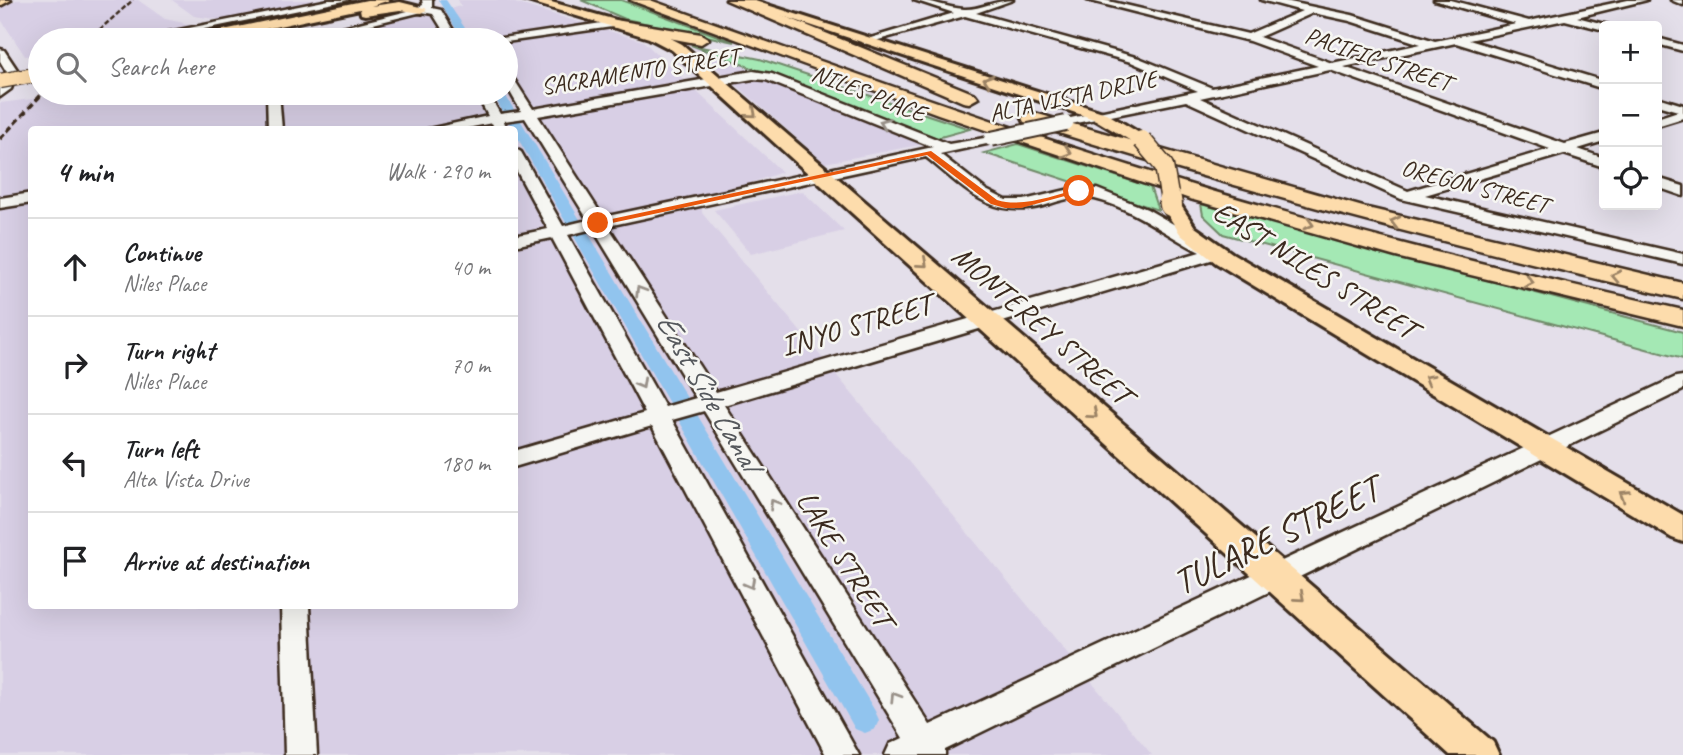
<!DOCTYPE html>
<meta charset="utf-8">
<style>
body{margin:0;font-family:Caveat,sans-serif;background:#f2f2f2;color:#202124}
.controls{position:absolute;right:21px;top:21px;display:grid;overflow:hidden;border-radius:7px;box-shadow:0 7px 28px #0002}
.controls button{width:63px;height:63px;display:grid;place-items:center;padding:0;border:0;border-bottom:2px solid #e0e0e0;background:#fff;color:#202124;font:35px sans-serif}
.stop{position:absolute;width:21px;height:21px;margin:-16px;border:5px solid #ea580c;border-radius:50%;background:#fff}
.stop.end{background:#ea580c;border-color:#fff;box-shadow:0 2px 7px #0008}
.list{margin:0;padding:0;list-style:none}
h2{display:flex;justify-content:space-between;align-items:center;height:91px;margin:0;padding:0 28px;font-size:30px}
h2 small{font-size:23px;font-weight:400;color:#757577}
.list li{display:grid;grid-template-columns:46px 1fr auto;gap:21px;align-items:center;box-sizing:border-box;height:98px;padding:0 28px;border-top:2px solid #e0e0e0}
.list b{display:block;font-size:26px;white-space:nowrap}
.list p{margin:0;font-size:23px;white-space:nowrap;color:#757577}
.list em{font-size:23px;font-style:normal;color:#757577}
.icon{flex:none;width:38px;height:38px;fill:none;stroke:currentColor;stroke-width:2;stroke-linecap:round;stroke-linejoin:round}
.map{position:relative;flex:none;width:1683px;height:755px;overflow:hidden}
.search{position:absolute;background:#fff;box-shadow:0 7px 28px #0002;left:28px;top:28px;width:490px;height:77px;display:flex;align-items:center;gap:18px;box-sizing:border-box;padding:0 24px;border-radius:38px;color:#757577;font-size:26px}
.panel{position:absolute;background:#fff;box-shadow:0 7px 28px #0002;left:28px;top:126px;width:490px;height:483px;border-radius:7px}
.map>svg:first-child{display:block}
</style>
<div class="map">
<svg width="1683" height="755" viewBox="0 0 1683 755">
<rect width="100%" height="100%" fill="#e4dfea"/>
<filter id="ink" filterUnits="userSpaceOnUse"><feTurbulence type="fractalNoise" baseFrequency=".0143" numOctaves="2"/><feDisplacementMap in="SourceGraphic" scale="14" xChannelSelector="R" yChannelSelector="G"/><feConvolveMatrix kernelMatrix="1 2 1 2 8 2 1 2 1" color-interpolation-filters="sRGB"/></filter>
<g filter="url(#ink)">
<g fill="#d8cfe5" fill-rule="evenodd">
<path d="M16,0h122l27,19 28,6 -81,15h-72v13l-15,3 -25,-38v-10z"/>
<path d="M172,0h156l-106,20 -28,-4z"/>
<path d="M458,0h47l138,41 139,131 -80,28v13l450,542h-1152v-652l79,-10h427v-53h-195l150,-34zM32,130h482v476h-482z"/>
<path d="M691,45l243,97 -109,21z"/>
<path d="M802,191l42,40 -93,23 -37,-44z"/>
</g>
<g fill="#a4e8b4" stroke="#708969" stroke-width="2">
<path d="M581,0h40l113,42 -109,-23z"/>
<path d="M356,2l-171,38h-38l199,-37z"/>
<path d="M691,45l69,14 210,70 -33,9z"/>
<path d="M1018,144l132,43 8,23 -174,-57z"/>
<path d="M1201,204l482,128v27l-460,-125 -20,-19z"/>
</g>
<g fill="none" stroke-linecap="round" stroke-linejoin="round">
<g fill="#91c4ee" fill-rule="evenodd">
<path d="M438,0h8l27,40h-10z"/>
<path d="M492,93h12l371,618 4,9 -4,9 -10,4 -10,-4z"/>
</g>
<defs>
<g id="minor">
<path d="M329,0h20l-199,40h-21z"/>
<path d="M422,0h10v8l9,2 18,30h-10l-16,-26 -11,-2 -114,28h-18l118,-29 15,-6z"/>
<path d="M914,0c18,0 33,8 50,9 15,1 32,-9 49,-9l-37,13 163,45 73,30 106,-22 -69,-25 -162,-41h17l144,34 54,-23 -41,-11h19l72,15 83,26 81,-17 -82,-24h16l79,21 99,-21h19l-70,17 31,8 -4,5 -39,-10 -96,20 135,41v8l-148,-46 -112,24 221,77 39,-11v8l-26,8 26,9v9l-40,-13 -139,41 258,59v10l-282,-65 -215,-98 -125,25v-6l137,-29 -67,-29 -166,-46 -101,28v-4l90,-27zM1313,13l37,8 71,23 -89,19 -73,-26zM1330,70l220,79 -142,42 -208,-93z"/>
<path d="M1671,0h12v5z"/>
<path d="M615,21l4,1v4l-113,16 -18,-2z"/>
<path d="M1657,38l26,7v6l-26,-7z"/>
<path d="M0,49l4,1 14,21 -7,18 -11,8v-11l6,-15 -6,-10z"/>
<path d="M753,71l19,3 177,70 47,-8v6l-56,12 46,36 20,10h18l51,-12 22,1 50,20 77,44 -3,4 -497,148 206,320 746,-348 7,-1v14l-738,360v5h-60l5,-11 13,-6 -199,-327 -32,9 187,335h-33l-174,-329 -138,41v-16l131,-38 -93,-175 -38,8v-10l34,-7 -34,-63v-18l7,4 42,74 25,-6 -63,-102 -21,3 3,9h-12l-3,-7 -35,7h-33l64,-14 -12,-23h12l12,21 21,-3 -15,-26v-13l4,1 23,36zM753,79l13,1 167,67 -330,70 -65,-101zM926,157c39,31 63,63 117,49 17,-5 34,-12 52,-7 38,9 71,36 105,53l-484,140 -108,-166zM593,229l103,169 -31,9 -97,-172z"/>
<path d="M267,93h12l3,37h-14z"/>
<path d="M1657,97l26,8v13l-26,8v-8l21,-7 -21,-6z"/>
<path d="M1657,178l26,8v10l-26,-9z"/>
<path d="M32,193v10l-32,5v-10z"/>
<path d="M281,606h28l8,149h-32z"/>
</g>
<g id="major">
<path d="M367,0h23l-19,6 29,-4 28,7 -6,4 -22,-3 -35,5 -4,-1 -1,-5 -147,31h-25l7,-4z"/>
<path d="M524,0h20l115,32 23,12 811,698 6,13h-49l-778,-705 -23,-12z"/>
<path d="M734,0h18l354,113 45,27 -3,4h-12l-42,-25z"/>
<path d="M1171,199l7,2 17,26 37,26 451,262v27l-11,-4 -456,-275 -35,-28 -20,-30z"/>
</g>
<g id="highway">
<path d="M0,0h11l-11,6z"/>
<path d="M630,0h20c162,58 323,117 487,168 180,57 362,101 546,142v16l-287,-69 -206,-58 -252,-85z"/>
<path d="M726,0h19l230,94 3,4 -9,5 -6,-1z"/>
<path d="M615,20l86,14 8,5 -8,5 -91,-17 -2,-3z"/>
<path d="M1031,112l332,95 320,76v16c-222,-51 -442,-108 -659,-177l-2,-4z"/>
</g>
</defs>
<use href="#minor" stroke="#3b2a1e" stroke-width="5"/>
<use href="#major" stroke="#3b2a1e" stroke-width="6"/>
<use href="#highway" stroke="#3b2a1e" stroke-width="5"/>
<use href="#minor" fill="#f6f6f2" fill-rule="evenodd"/>
<use href="#major" fill="#fddcac" fill-rule="evenodd"/>
<use href="#highway" fill="#fddcac" fill-rule="evenodd"/>
<path stroke="#3b2a1e" stroke-width="2.5" stroke-dasharray="5 2.5" stroke-linecap="butt" d="M88,40l45,-40"/>
<path stroke="#3b2a1e" stroke-width="3.5" stroke-dasharray="7 3.5" stroke-linecap="butt" d="M0,139l43,-46"/>
<defs>
<path id="minor-bridge" d="M991,139l75,-16"/>
<path id="major-bridge-far2" d="M0,81l40,-7"/>
<path id="major-bridge-far1" d="M1142,140l22,26 6,35"/>
<path id="major-bridge" d="M1170,199l1,6"/>
</defs>
<use href="#minor-bridge" stroke="#3b2a1e" stroke-width="18" stroke-linecap="butt"/>
<use href="#major-bridge-far2" stroke="#3b2a1e" stroke-width="17" stroke-linecap="butt"/>
<use href="#major-bridge-far1" stroke="#3b2a1e" stroke-width="21" stroke-linecap="butt"/>
<use href="#major-bridge" stroke="#3b2a1e" stroke-width="26" stroke-linecap="butt"/>
<use href="#minor-bridge" stroke="#f6f6f2" stroke-width="14"/>
<use href="#major-bridge-far2" stroke="#fddcac" stroke-width="14"/>
<use href="#major-bridge-far1" stroke="#fddcac" stroke-width="18"/>
<use href="#major-bridge" stroke="#fddcac" stroke-width="22"/>
</g>
<defs><path id="oneway-chevron" d="M-2-3.5L2.5 0L-2 3.5" fill="none" stroke-width="1.6" stroke-linecap="round" stroke-linejoin="round" transform="scale(1.75)"/></defs>
<g stroke="#9c8365">
<use href="#oneway-chevron" transform="translate(988 80) rotate(-162)"/>
<use href="#oneway-chevron" transform="translate(752 113) rotate(41)"/>
<use href="#oneway-chevron" transform="translate(1067 152) rotate(18)"/>
<use href="#oneway-chevron" transform="translate(1395 222) rotate(-166)"/>
<use href="#oneway-chevron" transform="translate(1309 224) rotate(16)"/>
<use href="#oneway-chevron" transform="translate(923 263) rotate(41)"/>
<use href="#oneway-chevron" transform="translate(1616 276) rotate(-168)"/>
<use href="#oneway-chevron" transform="translate(1529 282) rotate(13)"/>
<use href="#oneway-chevron" transform="translate(1429 379) rotate(-150)"/>
<use href="#oneway-chevron" transform="translate(1093 414) rotate(41)"/>
<use href="#oneway-chevron" transform="translate(1624 495) rotate(-149)"/>
<use href="#oneway-chevron" transform="translate(1300 597) rotate(41)"/>
</g>
<g stroke="#989088">
<use href="#oneway-chevron" transform="translate(884 123) rotate(-159)"/>
<use href="#oneway-chevron" transform="translate(640 291) rotate(-122)"/>
<use href="#oneway-chevron" transform="translate(641 384) rotate(61)"/>
<use href="#oneway-chevron" transform="translate(774 504) rotate(-122)"/>
<use href="#oneway-chevron" transform="translate(750 584) rotate(61)"/>
<use href="#oneway-chevron" transform="translate(895 697) rotate(-122)"/>
</g>
</g>
<path fill="#ea580c" d="M931,151l66,49c26,8 57,-5 82,-11l4,2 -62,17h-16l-14,-4 -64,-49 -329,71 -5,-3z"/>
<g text-anchor="middle" dominant-baseline="central" stroke-width="5" stroke-linejoin="round" paint-order="stroke">
<g font-size="24" fill="#3b2a1e" stroke="#f6f6f2">
<text transform="translate(1378 59) rotate(19)">PACIFIC STREET</text>
<text transform="translate(640 71) rotate(-9)">SACRAMENTO STREET</text>
<text transform="translate(869 93) rotate(21)">NILES PLACE</text>
<text transform="translate(1073 96) rotate(-12)">ALTA VISTA DRIVE</text>
<text transform="translate(1475 186) rotate(15)">OREGON STREET</text>
</g>
<g font-size="30" fill="#3b2a1e" stroke="#f6f6f2">
<text transform="translate(1315 270) rotate(32)">EAST NILES STREET</text>
<text transform="translate(856 325) rotate(-16)">INYO STREET</text>
<text transform="translate(1042 325) rotate(41)">MONTEREY STREET</text>
<text transform="translate(845 559) rotate(58)">LAKE STREET</text>
</g>
<g font-size="32" font-style="italic" fill="#55585c" stroke="#f6f6f2">
<text transform="translate(708 391) rotate(60)">East Side Canal</text>
</g>
<g font-size="37" fill="#3b2a1e" stroke="#f6f6f2">
<text transform="translate(1276 535) rotate(-26)">TULARE STREET</text>
</g>
</g>
</svg>
<div class="controls">
<button>+</button>
<button>−</button>
<button><svg class="icon" aria-label="locate" viewBox="0 0 24 24"><circle cx="12" cy="12" r="6"/><path d="M12 2v4M12 18v4M2 12h4M18 12h4"/></svg></button>
</div>
<div class="stop" style="left:1079px;top:191px"></div>
<div class="stop end" style="left:598px;top:223px"></div>
<div class="search"><svg class="icon" aria-label="search" viewBox="0 0 24 24"><circle cx="10" cy="10" r="6"/><path d="M15 15l6 6"/></svg>Search here</div>
<section class="panel">
<h2>4 min<small>Walk · 290 m</small></h2>
<ul class="list">
<li><svg class="icon" aria-label="ahead" viewBox="0 0 24 24"><path d="M12 20V5M6 11l6-6 6 6"/></svg><div><b>Continue</b><p>Niles Place</p></div><em>40 m</em></li>
<li><svg class="icon" aria-label="right" viewBox="0 0 24 24"><path d="M7 20v-9h11M14 6l5 5-5 5"/></svg><div><b>Turn right</b><p>Niles Place</p></div><em>70 m</em></li>
<li><svg class="icon" aria-label="left" viewBox="0 0 24 24"><path d="M17 20v-9H6M10 6l-5 5 5 5"/></svg><div><b>Turn left</b><p>Alta Vista Drive</p></div><em>180 m</em></li>
<li><svg class="icon" aria-label="arrive" viewBox="0 0 24 24"><path d="M6 21V4h12l-3 4 3 4H6"/></svg><div><b>Arrive at destination</b></div></li>
</ul>
</section>
</div>
